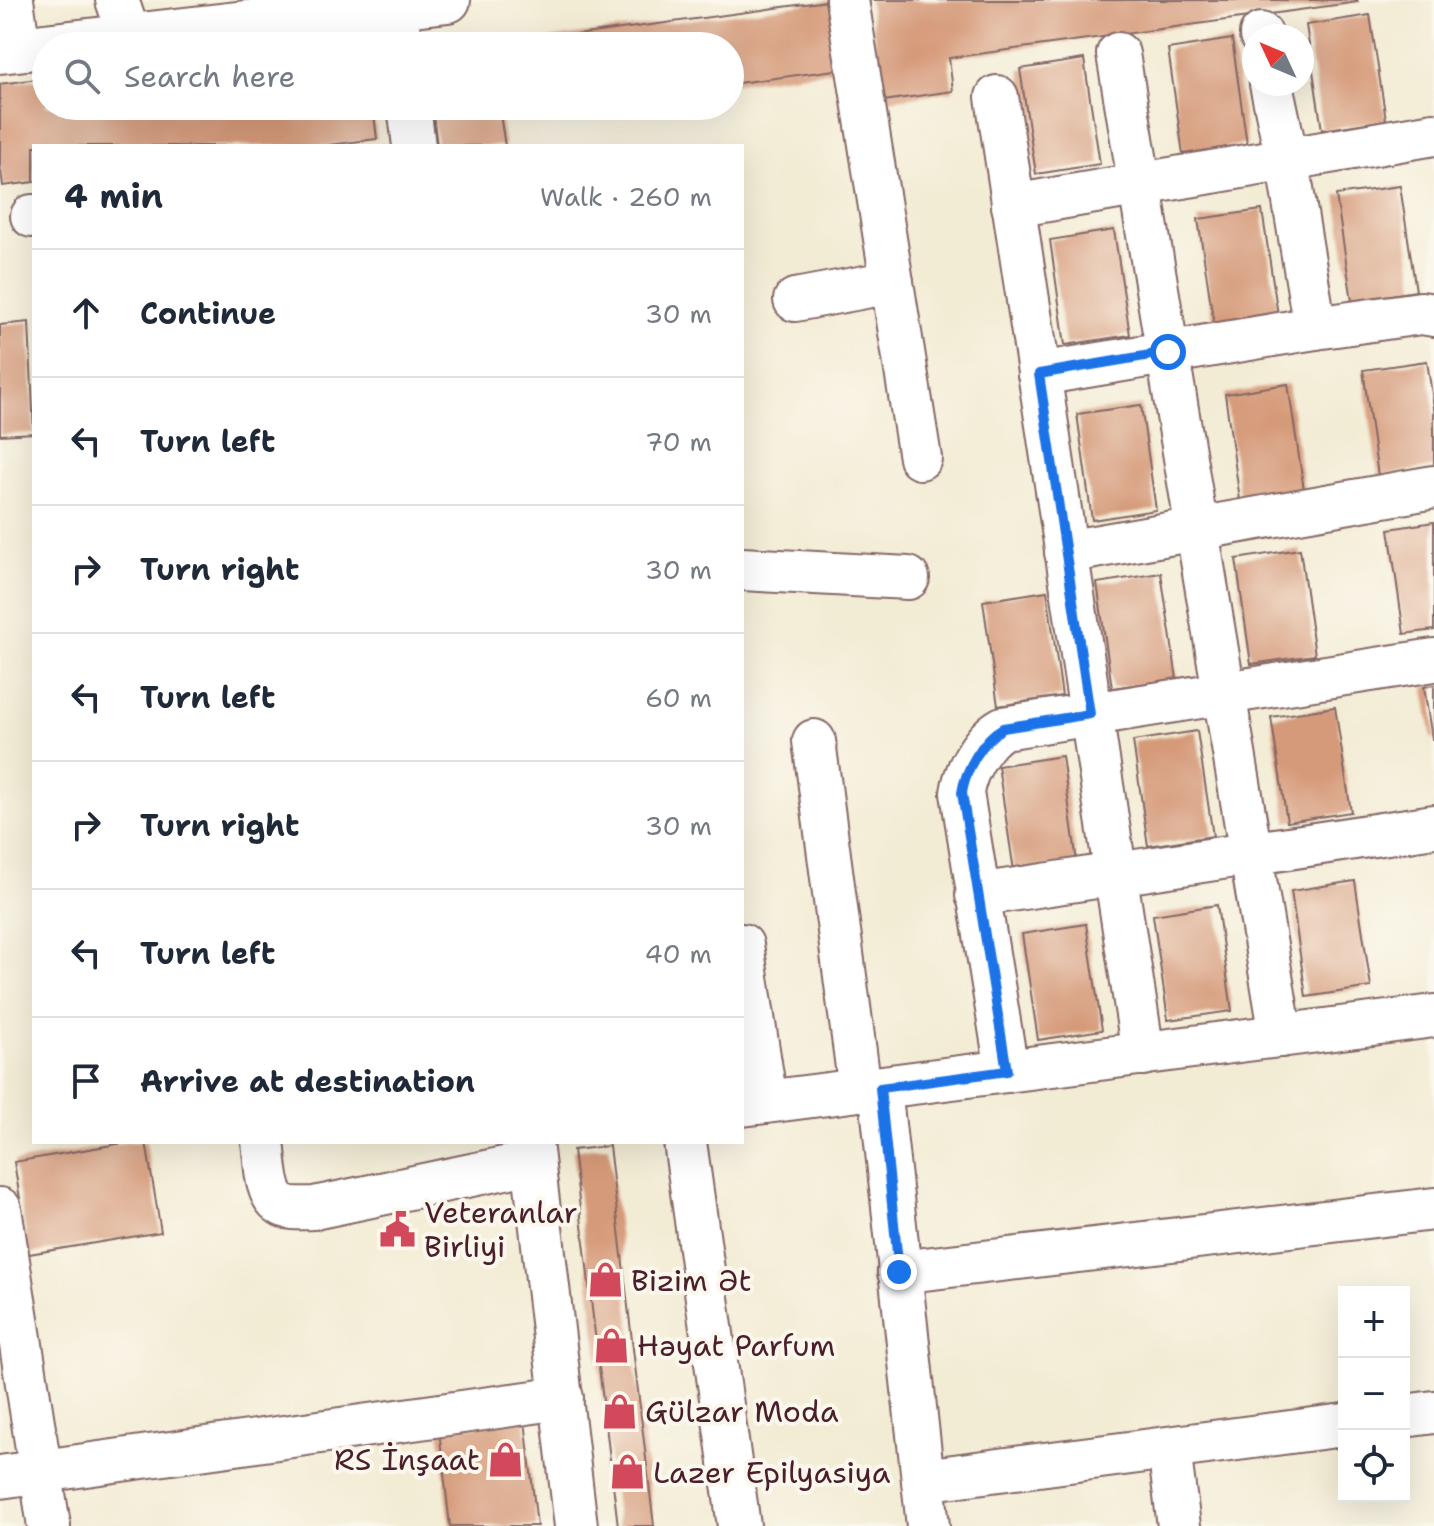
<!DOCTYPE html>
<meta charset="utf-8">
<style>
body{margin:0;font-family:"Shantell Sans",sans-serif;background:#f2f2f3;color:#1f2937}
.controls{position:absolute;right:24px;bottom:24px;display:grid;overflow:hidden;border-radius:0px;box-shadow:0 8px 32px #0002}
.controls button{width:72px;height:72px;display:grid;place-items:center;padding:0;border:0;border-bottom:2px solid #e0e1e3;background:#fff;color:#1f2937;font:40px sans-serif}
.compass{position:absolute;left:1242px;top:24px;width:72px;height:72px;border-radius:50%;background:#fff;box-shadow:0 8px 32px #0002;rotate:314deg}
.stop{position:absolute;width:24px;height:24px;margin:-18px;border:6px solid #1a73e8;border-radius:50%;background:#fff}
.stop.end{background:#1a73e8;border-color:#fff;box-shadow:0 2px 8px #0008}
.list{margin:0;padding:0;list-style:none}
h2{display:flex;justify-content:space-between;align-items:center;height:104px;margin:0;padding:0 32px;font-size:34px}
h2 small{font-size:26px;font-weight:400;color:#747a83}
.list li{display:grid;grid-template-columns:52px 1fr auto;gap:24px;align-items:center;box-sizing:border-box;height:128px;padding:0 32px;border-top:2px solid #e0e1e3}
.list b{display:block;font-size:30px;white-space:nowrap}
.list em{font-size:26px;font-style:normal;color:#747a83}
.icon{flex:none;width:44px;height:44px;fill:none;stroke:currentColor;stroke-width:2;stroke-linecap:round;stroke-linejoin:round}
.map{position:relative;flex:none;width:1434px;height:1526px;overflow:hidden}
.search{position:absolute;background:#fff;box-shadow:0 8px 32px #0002;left:32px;top:32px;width:712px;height:88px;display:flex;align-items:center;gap:20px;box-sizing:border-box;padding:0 28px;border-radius:44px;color:#747a83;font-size:30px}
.panel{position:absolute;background:#fff;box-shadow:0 8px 32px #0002;left:32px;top:144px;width:712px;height:1000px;border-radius:0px}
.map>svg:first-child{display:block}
</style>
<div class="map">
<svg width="1434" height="1526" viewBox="0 0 1434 1526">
<rect width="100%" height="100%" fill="#fbf7ec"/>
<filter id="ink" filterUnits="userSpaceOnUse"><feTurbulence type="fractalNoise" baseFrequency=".0125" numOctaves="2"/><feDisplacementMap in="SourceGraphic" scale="16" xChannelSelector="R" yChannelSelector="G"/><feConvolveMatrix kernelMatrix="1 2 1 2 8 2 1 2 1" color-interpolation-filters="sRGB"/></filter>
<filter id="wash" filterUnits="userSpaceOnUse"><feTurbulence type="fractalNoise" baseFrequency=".006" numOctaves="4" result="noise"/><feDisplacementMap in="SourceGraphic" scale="32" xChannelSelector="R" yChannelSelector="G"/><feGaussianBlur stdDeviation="1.8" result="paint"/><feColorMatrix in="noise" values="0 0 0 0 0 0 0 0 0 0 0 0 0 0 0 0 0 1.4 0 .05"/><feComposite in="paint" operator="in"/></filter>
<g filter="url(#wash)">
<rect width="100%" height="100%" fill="#f3ecd5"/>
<g id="blocks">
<g fill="#d59a79">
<path d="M835,0l8,69 -113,15v-38h-235z"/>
<path d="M869,0h488l1,2 -409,56 4,33 -70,10z"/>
<path d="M1370,15l16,105 -64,10 -16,-105z"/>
<path d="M364,38l1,8h-49v-2z"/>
<path d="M1232,39l15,105 -64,10 -15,-105z"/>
<path d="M1084,59l16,105 -64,10 -16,-105z"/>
<path d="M46,78v28h327l4,33 -56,7h-287v36l-31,4 -3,-23v-79z"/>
<path d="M432,106h113v2l-45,6 5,32h-68z"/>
<path d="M1400,186l16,105 -64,10 -16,-106z"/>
<path d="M1262,210l16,105 -64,10 -16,-106z"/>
<path d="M1114,230l16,105 -65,10 -15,-105z"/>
<path d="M29,322l5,111 -34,2v-110z"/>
<path d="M1427,361l7,47v59l-56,9 -15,-106z"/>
<path d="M1288,384l16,106 -64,10 -15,-106z"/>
<path d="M1141,405l15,105 -64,10 -15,-106z"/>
<path d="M1434,522v108l-30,4 -15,-105z"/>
<path d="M1300,549l15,106 -64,9 -15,-105z"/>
<path d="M1161,573l16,106 -65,9 -15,-105z"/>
<path d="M1047,591l15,105 -64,10 -15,-105z"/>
<path d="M1434,685v54h-2l-8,-52z"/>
<path d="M1335,707l16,105 -64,10 -16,-105z"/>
<path d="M1197,731l16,105 -65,10 -15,-105z"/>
<path d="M1062,756l15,106 -63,9 -16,-105z"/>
<path d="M1355,881l16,106 -65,10 -15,-106z"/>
<path d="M1217,905l15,106 -64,9 -15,-105z"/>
<path d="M1086,924l16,106 -64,10 -16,-106z"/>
<path d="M129,1142h17l15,90 -132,22 -15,-92z"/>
<path d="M609,1146l45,380h-36l-45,-376z"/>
<path d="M525,1420l12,106h-87l-11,-96z"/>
</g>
</g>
</g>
<g filter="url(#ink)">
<use href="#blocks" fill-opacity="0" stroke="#856766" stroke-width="2"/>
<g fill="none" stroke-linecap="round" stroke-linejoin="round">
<defs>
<g id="minor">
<path d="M12,0l7,48"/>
<path d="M117,0l12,35"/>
<path d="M394,0l7,46"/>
<path d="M847,0l73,458"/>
<path d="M1261,34v2"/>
<path d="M1118,54l163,982"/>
<path d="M1271,84l16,75 28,169"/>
<path d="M997,97l146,957"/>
<path d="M409,106l5,40"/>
<path d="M1013,206l421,-72"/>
<path d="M32,216h2"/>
<path d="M795,300l97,-18"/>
<path d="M1039,374l276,-46 106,-15 13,2"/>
<path d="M1066,552l368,-65"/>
<path d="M742,569l166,9"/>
<path d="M814,741l46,349"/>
<path d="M977,895l457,-69"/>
<path d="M742,945l24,157"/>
<path d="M1007,1071l-45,-278c3,-23 21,-54 41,-65l431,-68"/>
<path d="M880,1088l48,438"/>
<path d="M742,1105l692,-89"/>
<path d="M263,1142c3,18 1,51 18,62 8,6 23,4 33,4l219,-46"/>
<path d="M531,1142l45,384"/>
<path d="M685,1142l54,384"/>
<path d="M0,1209l49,317"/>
<path d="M899,1272l535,-63"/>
<path d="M1404,1416l30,-4"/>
<path d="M1169,1449l10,77"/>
<path d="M0,1477l562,-79"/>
<path d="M923,1480l421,-55"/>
</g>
<path id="major" d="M0,51l448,-51"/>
</defs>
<use href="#minor" stroke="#856766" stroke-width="46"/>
<use href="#major" stroke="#856766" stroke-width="48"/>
<use href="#minor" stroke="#fff" stroke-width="42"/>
<use href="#major" stroke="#fff" stroke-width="44"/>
</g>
</g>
<g fill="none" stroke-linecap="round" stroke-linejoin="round" filter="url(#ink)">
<path stroke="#1a73e8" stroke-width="10" d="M899,1272l-19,-184 127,-17 -45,-278c3,-23 21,-54 41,-65l87,-14 -51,-340 129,-22"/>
</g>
<defs>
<symbol id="civic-bare" viewBox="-9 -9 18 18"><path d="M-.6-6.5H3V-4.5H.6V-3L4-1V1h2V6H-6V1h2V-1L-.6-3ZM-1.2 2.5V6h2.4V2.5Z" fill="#d1495b" stroke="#fbf7ec" stroke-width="2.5" paint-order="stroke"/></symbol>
<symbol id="shop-bare" viewBox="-9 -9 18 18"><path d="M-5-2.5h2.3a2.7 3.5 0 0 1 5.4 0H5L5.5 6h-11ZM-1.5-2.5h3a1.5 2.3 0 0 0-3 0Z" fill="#d1495b" stroke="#fbf7ec" stroke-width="2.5" paint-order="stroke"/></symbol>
</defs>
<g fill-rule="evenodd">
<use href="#civic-bare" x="372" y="1204" width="51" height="51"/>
<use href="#shop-bare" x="580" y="1254" width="51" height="51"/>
<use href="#shop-bare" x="586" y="1320" width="51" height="51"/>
<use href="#shop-bare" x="594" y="1386" width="51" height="51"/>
<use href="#shop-bare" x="480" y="1434" width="51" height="51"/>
<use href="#shop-bare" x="602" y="1446" width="51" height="51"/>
</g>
<g text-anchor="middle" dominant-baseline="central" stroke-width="8" stroke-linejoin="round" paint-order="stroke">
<g font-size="30" fill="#4a1f2b" stroke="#fbf7ec" text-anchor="start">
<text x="424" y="1212">Veteranlar<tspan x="424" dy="34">Birliyi</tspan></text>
<text x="631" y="1280">Bizim Ət</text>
<text x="637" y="1345">Həyat Parfum</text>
<text x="645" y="1411">Gülzar Moda</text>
<text x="480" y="1459" text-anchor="end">RS İnşaat</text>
<text x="653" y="1472">Lazer Epilyasiya</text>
</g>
</g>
</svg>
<div class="controls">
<button>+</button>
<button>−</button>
<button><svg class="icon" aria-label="locate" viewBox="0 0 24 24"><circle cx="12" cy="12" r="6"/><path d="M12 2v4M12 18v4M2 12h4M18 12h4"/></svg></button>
</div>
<svg class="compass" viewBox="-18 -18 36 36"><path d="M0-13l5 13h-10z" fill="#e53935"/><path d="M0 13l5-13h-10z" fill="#747a83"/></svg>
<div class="stop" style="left:1168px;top:352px"></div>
<div class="stop end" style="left:899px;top:1272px"></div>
<div class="search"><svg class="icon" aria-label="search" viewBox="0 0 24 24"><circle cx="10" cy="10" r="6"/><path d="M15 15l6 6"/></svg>Search here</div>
<section class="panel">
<h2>4 min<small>Walk · 260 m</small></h2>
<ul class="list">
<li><svg class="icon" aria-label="ahead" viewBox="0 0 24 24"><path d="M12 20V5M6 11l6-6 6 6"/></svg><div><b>Continue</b></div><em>30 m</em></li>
<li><svg class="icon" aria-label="left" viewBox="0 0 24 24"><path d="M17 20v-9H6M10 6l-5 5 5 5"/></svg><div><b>Turn left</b></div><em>70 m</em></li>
<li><svg class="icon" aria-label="right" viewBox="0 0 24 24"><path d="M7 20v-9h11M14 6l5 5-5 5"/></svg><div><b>Turn right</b></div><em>30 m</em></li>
<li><svg class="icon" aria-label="left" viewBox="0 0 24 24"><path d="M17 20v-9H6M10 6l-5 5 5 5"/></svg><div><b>Turn left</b></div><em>60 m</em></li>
<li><svg class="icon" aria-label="right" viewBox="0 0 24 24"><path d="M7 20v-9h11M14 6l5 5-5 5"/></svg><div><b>Turn right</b></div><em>30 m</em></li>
<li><svg class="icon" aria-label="left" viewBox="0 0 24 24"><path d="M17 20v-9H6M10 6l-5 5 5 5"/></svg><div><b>Turn left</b></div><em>40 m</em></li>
<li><svg class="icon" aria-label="arrive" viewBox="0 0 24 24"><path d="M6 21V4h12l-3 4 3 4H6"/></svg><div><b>Arrive at destination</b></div></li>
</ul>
</section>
</div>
